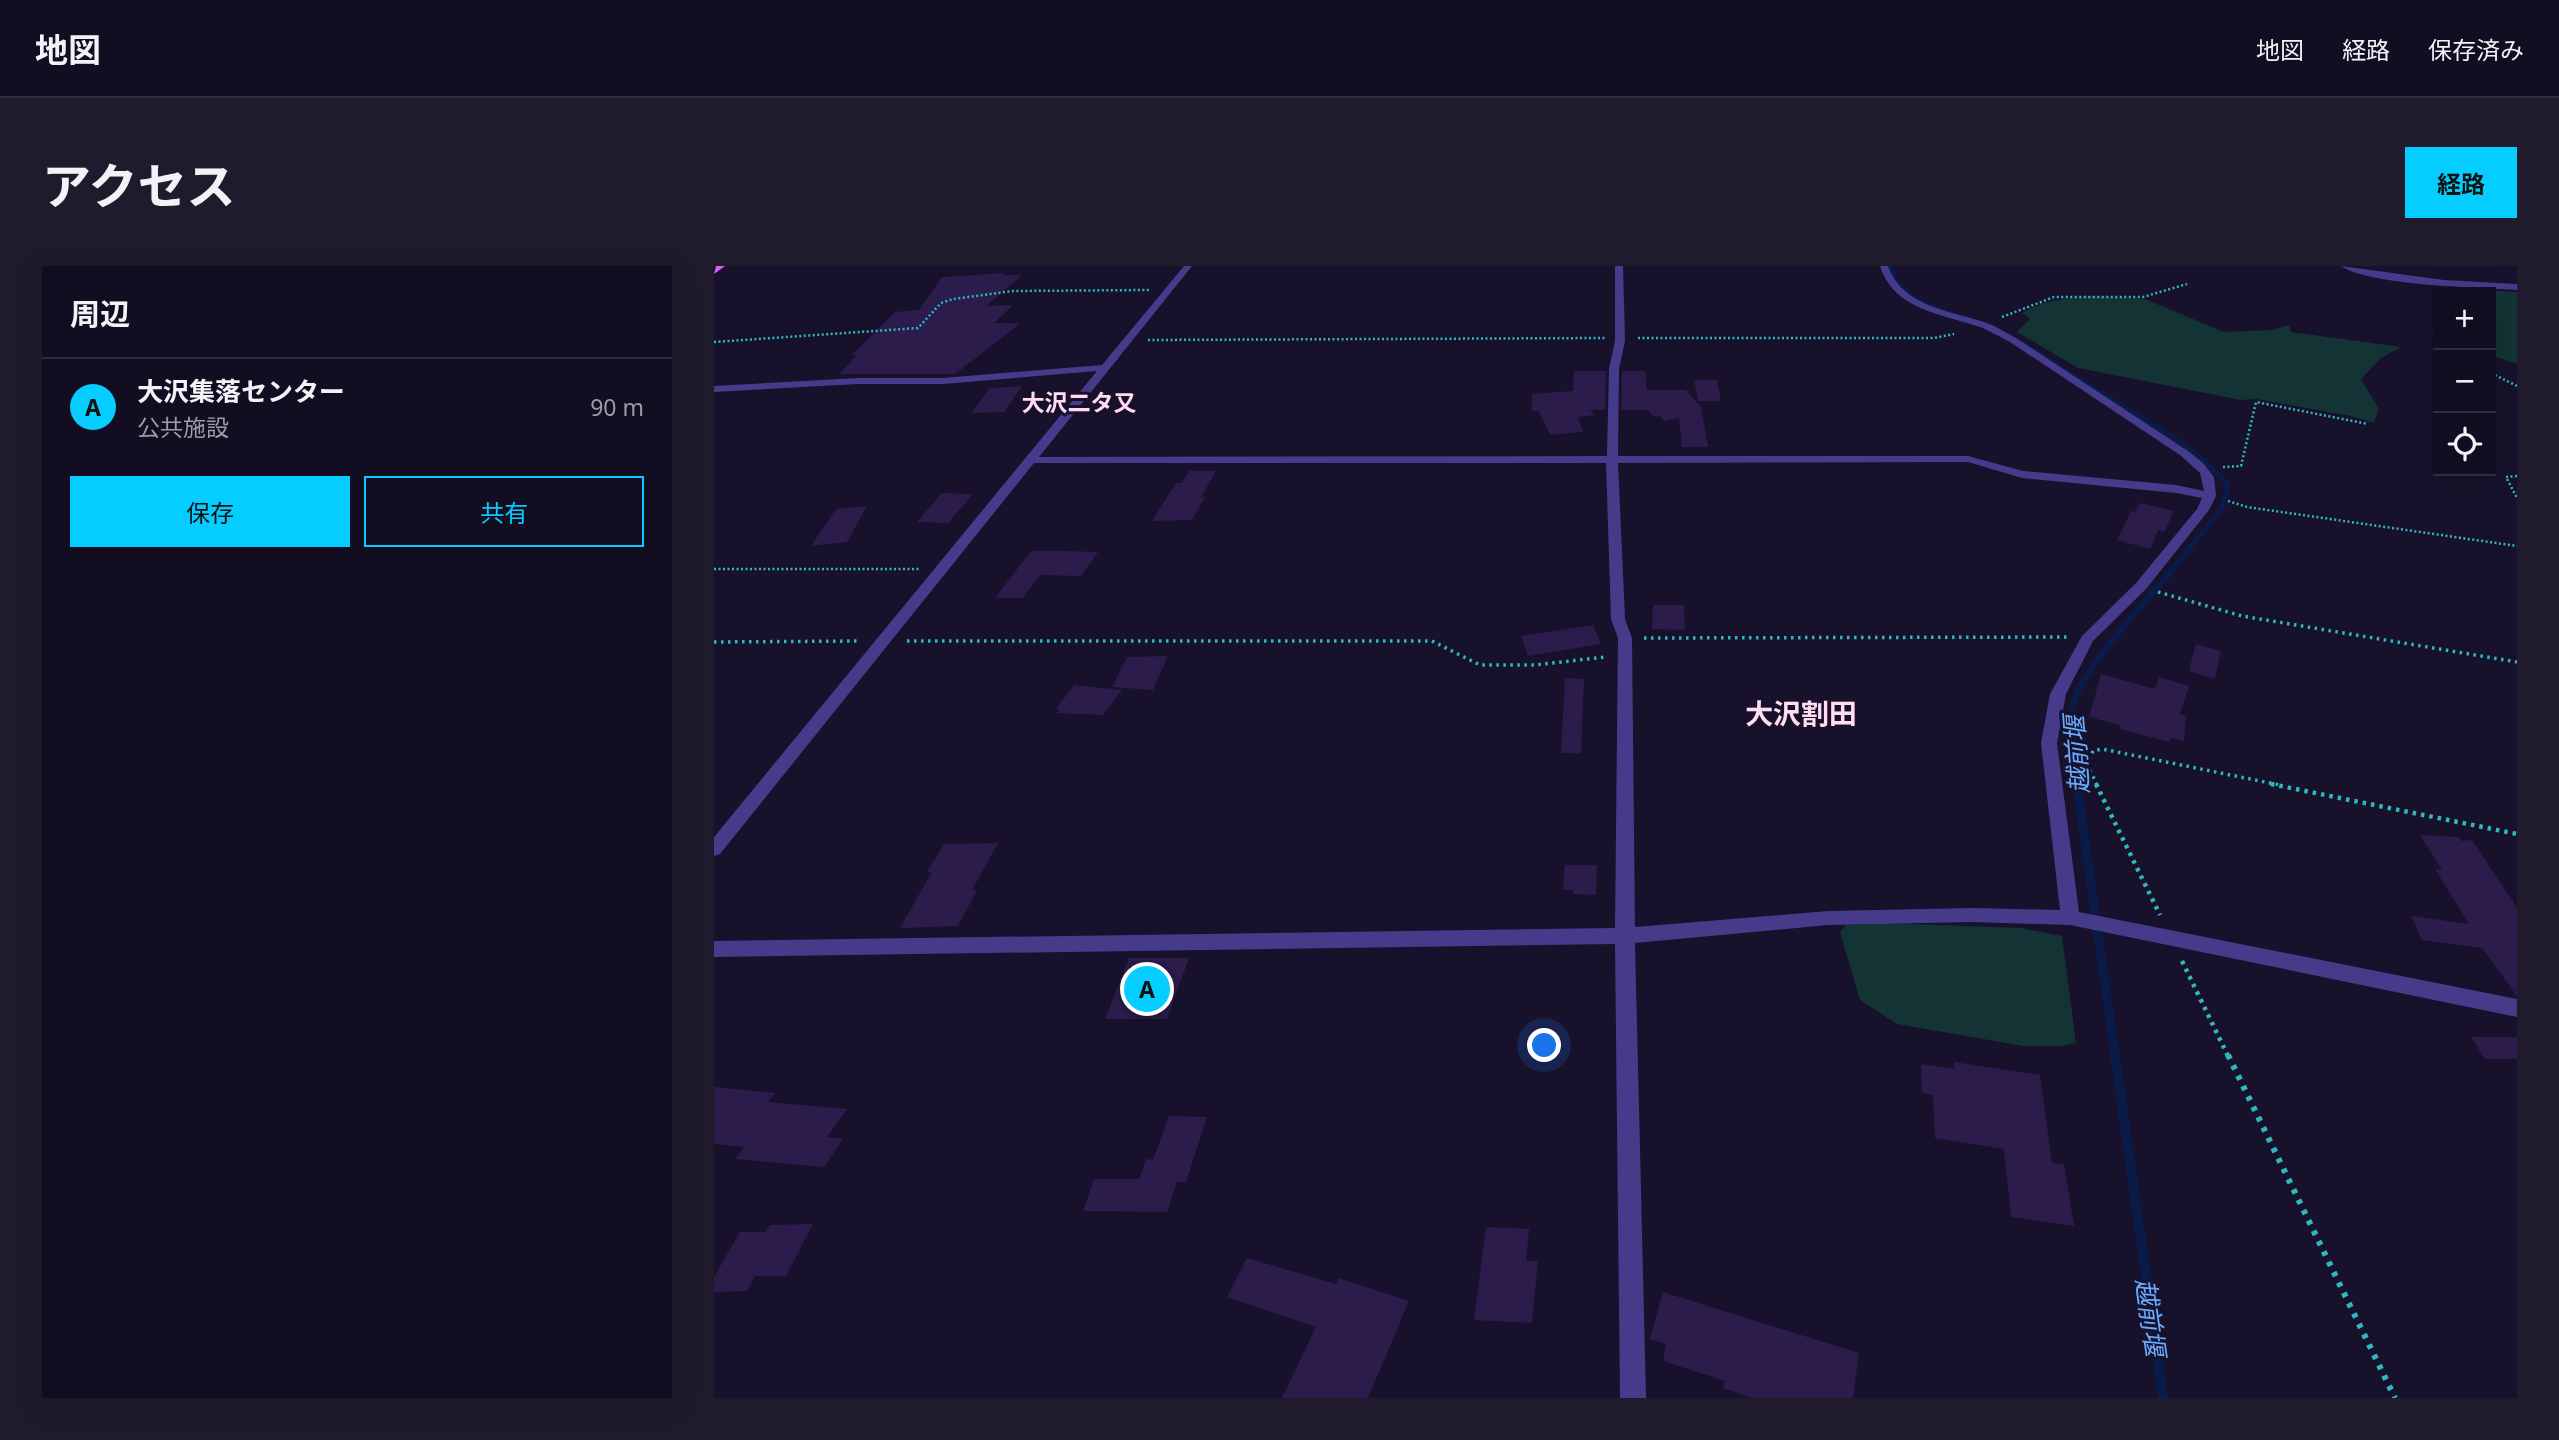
<!DOCTYPE html>
<html lang="ja">
<meta charset="utf-8">
<style>
body{margin:0;font-family:"Noto Sans","Noto Sans JP",sans-serif;background:#1f1b2d;color:#f1f3f6}
.controls{position:absolute;right:21px;top:21px;display:grid;overflow:hidden;border-radius:0px;box-shadow:0 7px 28px #0002}
.controls button{width:63px;height:63px;display:grid;place-items:center;padding:0;border:0;border-bottom:2px solid #312d3e;background:#120d20;color:#f1f3f6;font:35px sans-serif}
.you{position:absolute;left:831px;top:780px;width:24px;height:24px;margin:-18px;border:5px solid #fff;border-radius:50%;background:#1a73e8;box-shadow:0 0 0 10px #1a73e833}
.badge{display:grid;place-items:center;width:46px;height:46px;border-radius:50%;background:#06cdff;color:#111;font-size:23px;font-weight:700}
.pin{position:absolute;translate:-50% -50%;border:4px solid #fff;box-shadow:0 2px 7px #0006}
.list{margin:0;padding:0;list-style:none}
h2{display:flex;justify-content:space-between;align-items:center;height:91px;margin:0;padding:0 28px;font-size:30px}
h2 small{font-size:23px;font-weight:400;color:#9c9ca5}
.list li{display:grid;grid-template-columns:46px 1fr auto;gap:21px;align-items:center;box-sizing:border-box;height:98px;padding:0 28px;border-top:2px solid #312d3e}
.list b{display:block;font-size:26px;white-space:nowrap}
.list p{margin:0;font-size:23px;white-space:nowrap;color:#9c9ca5}
.list em{font-size:23px;font-style:normal;color:#9c9ca5}
.actions{display:flex;gap:14px;padding:21px 28px}
.actions a{flex:1;padding:16px 0;border:2px solid #06cdff;border-radius:0px;text-align:center;font-size:24px;color:#06cdff}
.actions .main{background:#06cdff;color:#111}
.icon{flex:none;width:38px;height:38px;fill:none;stroke:currentColor;stroke-width:2;stroke-linecap:round;stroke-linejoin:round}
.map{position:relative;flex:none;width:1803px;height:1132px;overflow:hidden;border-radius:0px}
header{display:flex;align-items:center;gap:42px;box-sizing:border-box;height:98px;padding:0 35px;background:#120d20;border-bottom:2px solid #312d3e}
header strong{font-size:33px}
nav{display:flex;gap:38px;margin-inline-start:auto;font-size:24px}
.intro{display:flex;align-items:center;justify-content:space-between;box-sizing:border-box;height:168px;padding:0 42px}
h1{margin:0;font-size:49px}
.button{padding:18px 32px;border-radius:0px;background:#06cdff;color:#111;font-size:24px;font-weight:700}
main{display:flex;gap:42px;padding:0 42px}
aside{flex:1;background:#120d20;border-radius:0px;box-shadow:0 7px 28px #0002}
.map>svg:first-child{display:block}
</style>
<header>
<strong>地図</strong>
<nav><a>地図</a><a>経路</a><a>保存済み</a></nav>
</header>
<div class="intro"><h1>アクセス</h1><a class="button">経路</a></div>
<main>
<aside>
<h2>周辺<small></small></h2>
<ul class="list">
<li><span class="badge">A</span><div><b>大沢集落センター</b><p>公共施設</p></div><em>90 m</em></li>
</ul>
<div class="actions"><a class="main">保存</a><a>共有</a></div>
</aside>
<div class="map">
<svg width="1803" height="1132" viewBox="0 0 1803 1132">
<rect width="100%" height="100%" fill="#18112b"/>
<g fill="#133335">
<path d="M1749,23l54,3v72l-26,-9v-63h-29z"/>
<path d="M1378,30l53,3 79,33 49,-2 16,-5 2,7 110,15 -20,11 -20,21 18,30 -5,14 -23,-7 -95,-17 -15,1 -163,-32 -61,-36 13,-13 -8,-6c22,-13 46,-15 70,-17z"/>
<path d="M1170,657l137,5 41,8 14,107 -14,3h-39l-126,-22 -37,-24 -20,-68 6,-7z"/>
</g>
<g fill="none" stroke-linecap="round" stroke-linejoin="round">
<g stroke="#0a1b4a" stroke-width="4.5">
<path d="M1176,0c10,36 49,43 80,53"/>
<path d="M1309,77l91,58"/>
</g>
<path stroke="#0a1b4a" stroke-width="5" d="M1397,133c41,26 86,49 117,86l-5,22 -52,64"/>
<path stroke="#0a1b4a" stroke-width="7" d="M1363,519c-3,-24 -12,-56 -4,-81 12,-39 72,-101 100,-135"/>
<path stroke="#0a1b4a" stroke-width="9" d="M1363,518l38,272"/>
<path stroke="#0a1b4a" stroke-width="10" d="M1401,789l48,343"/>
</g>
<g fill="#2b1c4c">
<path d="M291,7l-1,2h18l-36,31 27,-1 -19,18h27l-66,51h-116l18,-19h-5l43,-43 24,-2 23,-33z"/>
<path d="M860,105h32l-1,39h-14l3,5 -16,2 5,15 -33,3 -11,-24h-7v-17l41,-3z"/>
<path d="M908,105h23l2,19h39l15,17 7,40h-26l-3,-29 -15,3 -4,-5 -6,1 -6,-7h-27z"/>
<path d="M980,114h23l4,21h-23z"/>
<path d="M308,120l-18,26 -33,1 19,-25z"/>
<path d="M475,205h27l-15,26h4l-13,23 -40,1 24,-38h6z"/>
<path d="M228,227l31,1 -25,29 -31,-1z"/>
<path d="M1426,237l34,8 -10,21 -6,-2 -8,19 -33,-9 14,-29 4,1z"/>
<path d="M153,240l-20,36 -36,4 25,-37z"/>
<path d="M317,285h35l32,1 -17,24 -41,-1 -17,23h-28z"/>
<path d="M939,339h31l1,25 -33,-1z"/>
<path d="M879,359l8,19 -73,12 -7,-20z"/>
<path d="M1482,378l25,7 -6,28 -26,-8z"/>
<path d="M454,390l-15,34 -41,-3 15,-30z"/>
<path d="M1387,408l54,15 4,-12 30,9 -9,28 6,2 -2,25 -14,-3 -1,4 -49,-13v-4l-31,-8z"/>
<path d="M851,412l19,1 -3,74h-20z"/>
<path d="M360,419l48,5 -19,25 -47,-2 3,-3 -3,-1z"/>
<path d="M1706,569l39,2 2,4 11,-1 45,68v88l-35,-48 -60,-8 -11,-24 58,8 -34,-55 7,1z"/>
<path d="M284,577l-26,47h5l-19,36 -58,2 32,-56h-5l17,-28z"/>
<path d="M851,599h32l-1,30 -23,-1v-4h-10z"/>
<path d="M415,692h60l-22,61h-62z"/>
<path d="M1757,771h46v22h-32z"/>
<path d="M1240,796l86,13 12,88 12,1 10,62 -63,-9 -7,-68 -69,-11 -2,-43 -11,-2 -1,-29 34,5z"/>
<path d="M0,821l61,6 -7,9 79,7 -20,28 16,2 -19,28 -89,-8 9,-12 -30,-3z"/>
<path d="M455,850l38,1 -21,65h-9l-10,30 -84,-1 11,-32h45l7,-20 7,1z"/>
<path d="M99,958l-27,52h-31l-8,15 -33,1v-15l26,-45h26l4,-7z"/>
<path d="M772,961l43,2 -3,32h12l-6,62 -58,-3z"/>
<path d="M533,992l89,26 3,-6 70,23 -41,97h-86l34,-71 -89,-30z"/>
<path d="M949,1026l196,61 -6,45h-101l-29,-10 2,-7 -62,-20 3,-17 -16,-5z"/>
</g>
<g fill="none" stroke-linecap="round" stroke-linejoin="round">
<g stroke="#2fb9be" stroke-width="2.5" stroke-dasharray="2 2.5" stroke-linecap="butt">
<path d="M1288,51l52,-20h89l44,-13"/>
<path d="M1724,59l-4,5 4,9"/>
<path d="M924,72h296l20,-4"/>
<path d="M434,74l457,-2"/>
<path d="M0,76l204,-14 23,-25 12,-4 60,-8 136,-1"/>
<path d="M1777,107l26,13"/>
<path d="M1509,201l18,-1 15,-64 112,22"/>
<path d="M1803,210l-11,1 11,21"/>
<path d="M1514,235l19,6 270,39"/>
<path d="M0,303h206"/>
</g>
<g stroke="#2fb9be" stroke-width="3.5" stroke-dasharray="2.5 4.5" stroke-linecap="butt">
<path d="M1444,326l84,24 275,46"/>
<path d="M930,372l425,-1"/>
<path d="M193,375h525l48,24h55l70,-8"/>
<path d="M0,376l146,-1"/>
<path d="M1383,519l-10,-21 6,-13 9,-2 178,36"/>
</g>
<g stroke="#2fb9be" stroke-width="4.5" stroke-dasharray="3.5 5" stroke-linecap="butt">
<path d="M1382,518l64,131"/>
<path d="M1557,518l246,50"/>
<path d="M1468,695l46,95"/>
</g>
<path stroke="#2fb9be" stroke-width="6" stroke-dasharray="4.5 7" stroke-linecap="butt" d="M1514,789l167,343"/>
<g fill="#463b8a" fill-rule="evenodd">
<path d="M470,0h8l-153,191 568,-1 2,-87 6,-28v-75h8l2,75 -6,28 -1,87h350l55,15 153,14 28,6 -4,-18 -20,-18 -170,-113c-10,-5 -20,-11 -30,-15 -38,-13 -86,-17 -100,-61h8c14,41 63,45 99,57 10,4 20,10 29,15l172,113 15,12 11,14 2,19 -7,14 -63,79 -53,52 -27,53 -9,49 22,169 438,87v18l-447,-92 -97,-3 -145,3 -193,18 11,455h-26l-5,-454 -901,13v-16l901,-13 3,-290 -7,-19 -5,-156h-572l-314,391 -6,2v-19l383,-466 -154,13h-85l-144,8v-6l144,-8h85l159,-13zM1254,196l54,16 154,15 26,5 -5,11 -61,74 -54,53 -32,58 -9,49 19,167 -87,-2 -145,3 -193,16 -3,-289 -7,-19 -7,-156z"/>
<path d="M1627,0l103,14 73,4v6c-40,-3 -146,-4 -176,-24z"/>
</g>
<path fill="#d461ff" fill-rule="evenodd" d="M2,0h9l-11,8z"/>
</g>
<g text-anchor="middle" dominant-baseline="central" stroke-width="6" stroke-linejoin="round" paint-order="stroke">
<g font-size="23" font-weight="bold" fill="#ffdcef" stroke="#18112b">
<text x="365" y="136">大沢二タ又</text>
</g>
<g font-size="26" font-style="italic" fill="#68aaff" stroke="#18112b">
<text transform="translate(1362 489) rotate(-94)">越前堰</text>
<text transform="translate(1437 1051) rotate(82)">越前堰</text>
</g>
<g font-size="28" font-weight="bold" fill="#ffdcef" stroke="#18112b">
<text x="1087" y="447">大沢割田</text>
</g>
</g>
</svg>
<div class="controls">
<button>+</button>
<button>−</button>
<button><svg class="icon" aria-label="locate" viewBox="0 0 24 24"><circle cx="12" cy="12" r="6"/><path d="M12 2v4M12 18v4M2 12h4M18 12h4"/></svg></button>
</div>
<div class="you"></div>
<div class="pin badge" style="left:433px;top:723px">A</div>
</div>
</main>
